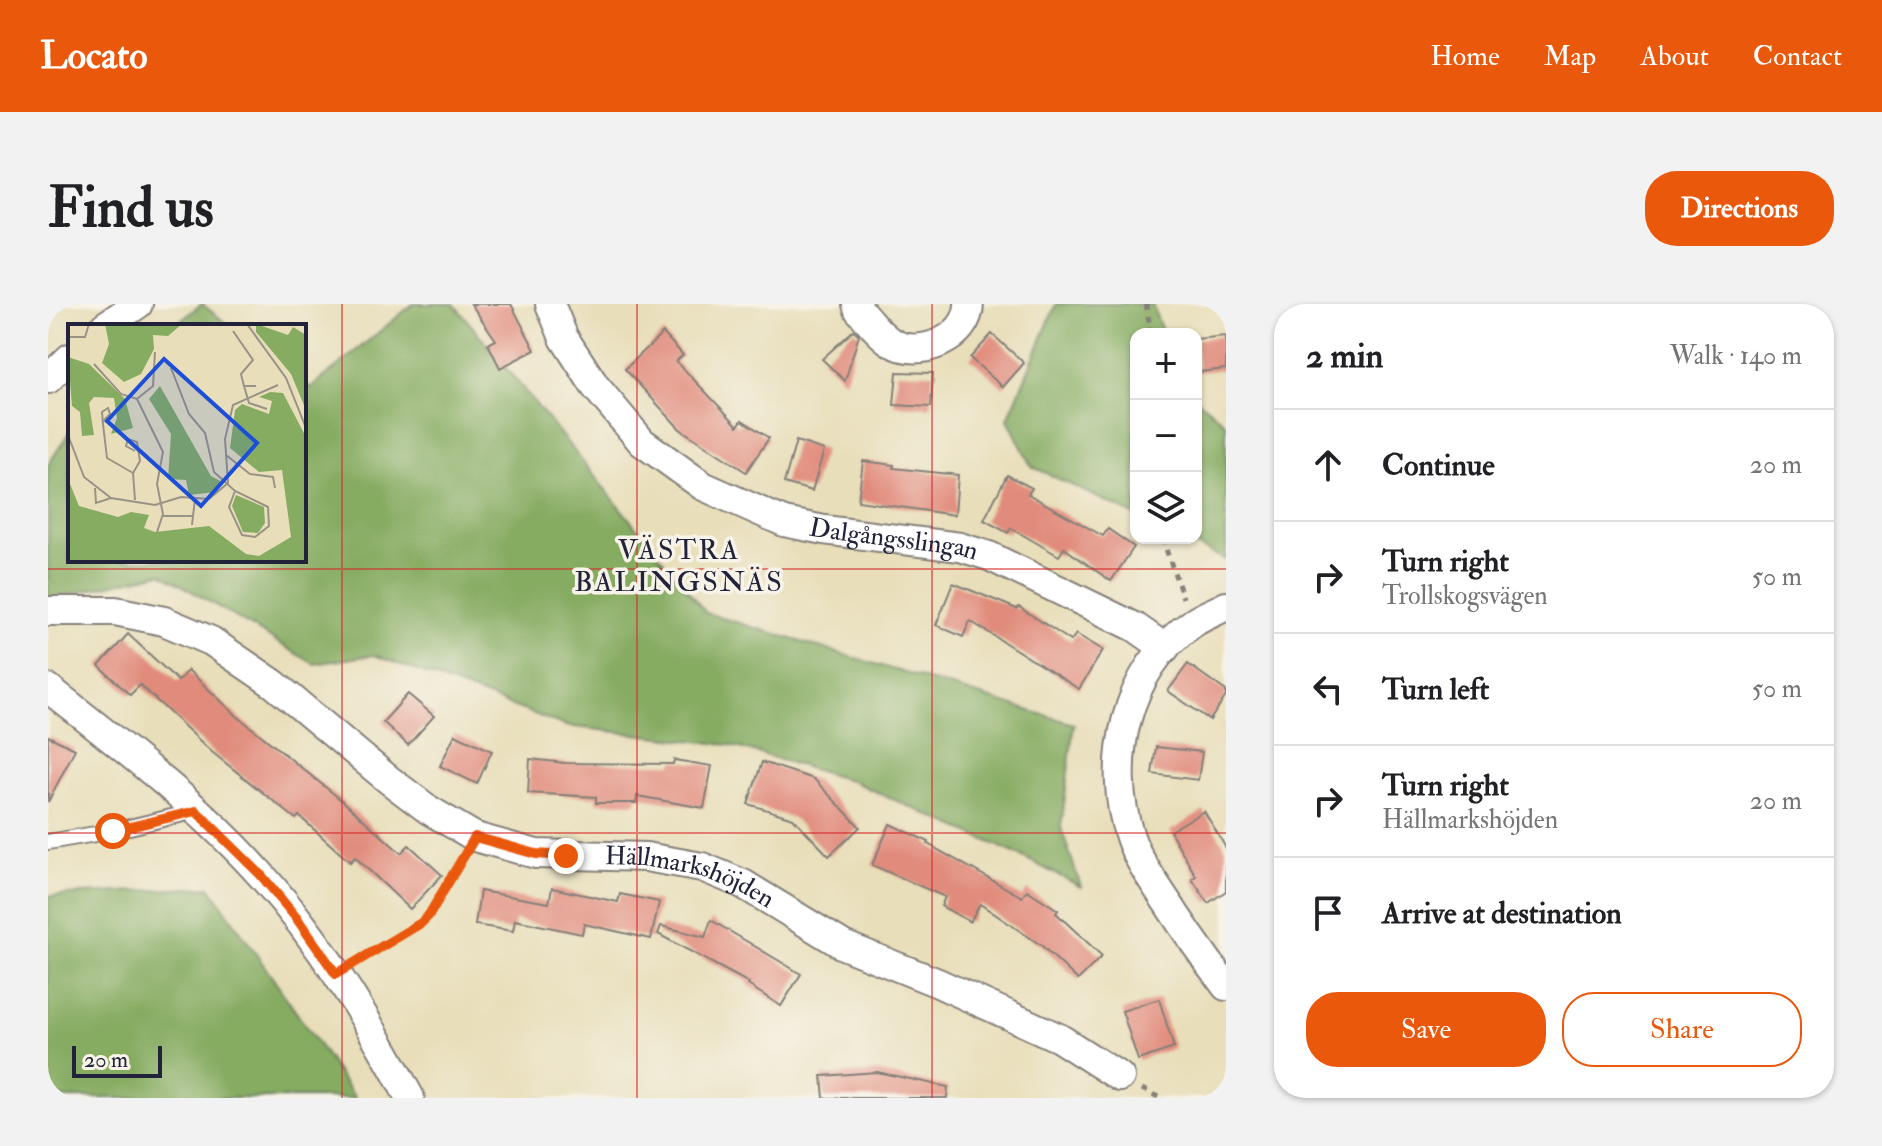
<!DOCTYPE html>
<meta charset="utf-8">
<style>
body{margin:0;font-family:"IM FELL Double Pica",serif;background:#f2f2f2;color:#202124}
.controls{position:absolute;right:24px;top:24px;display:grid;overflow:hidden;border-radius:16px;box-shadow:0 2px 6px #0004}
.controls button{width:72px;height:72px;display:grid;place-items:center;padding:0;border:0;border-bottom:2px solid #e0e0e0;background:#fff;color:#202124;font:40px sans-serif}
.scale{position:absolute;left:24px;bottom:20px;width:90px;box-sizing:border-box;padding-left:8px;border:4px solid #22223b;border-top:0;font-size:22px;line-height:28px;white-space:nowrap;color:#22223b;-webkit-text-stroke:6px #f7f3e8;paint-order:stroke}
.stop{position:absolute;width:24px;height:24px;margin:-18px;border:6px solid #ea580c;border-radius:50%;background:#fff}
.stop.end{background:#ea580c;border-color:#fff;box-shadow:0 2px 8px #0008}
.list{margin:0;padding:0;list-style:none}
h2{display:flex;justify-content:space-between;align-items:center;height:104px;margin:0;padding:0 32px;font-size:34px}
h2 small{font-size:26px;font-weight:400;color:#757577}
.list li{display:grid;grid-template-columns:52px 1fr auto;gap:24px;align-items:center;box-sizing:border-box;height:112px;padding:0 32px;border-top:2px solid #e0e0e0}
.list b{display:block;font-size:30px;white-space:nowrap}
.list p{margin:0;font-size:26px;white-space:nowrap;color:#757577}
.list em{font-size:26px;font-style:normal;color:#757577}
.actions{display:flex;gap:16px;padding:24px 32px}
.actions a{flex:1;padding:18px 0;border:2px solid #ea580c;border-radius:32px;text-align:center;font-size:28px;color:#ea580c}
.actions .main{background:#ea580c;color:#fff}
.icon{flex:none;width:44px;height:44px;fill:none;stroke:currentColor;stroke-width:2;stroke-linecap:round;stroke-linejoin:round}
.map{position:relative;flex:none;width:1178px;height:794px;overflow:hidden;border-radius:32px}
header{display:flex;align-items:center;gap:48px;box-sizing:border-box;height:112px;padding:0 40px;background:#ea580c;color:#fff}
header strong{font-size:38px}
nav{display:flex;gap:44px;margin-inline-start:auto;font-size:28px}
.intro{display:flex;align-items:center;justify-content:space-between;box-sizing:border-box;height:192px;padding:0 48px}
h1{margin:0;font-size:56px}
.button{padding:20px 36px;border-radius:32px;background:#ea580c;color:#fff;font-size:28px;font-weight:700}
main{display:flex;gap:48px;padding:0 48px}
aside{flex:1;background:#fff;border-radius:32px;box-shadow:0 2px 6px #0004}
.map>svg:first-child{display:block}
</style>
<header>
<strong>Locato</strong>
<nav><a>Home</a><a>Map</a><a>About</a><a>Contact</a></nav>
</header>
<div class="intro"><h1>Find us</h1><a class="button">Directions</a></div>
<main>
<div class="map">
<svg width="1178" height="794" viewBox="0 0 1178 794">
<rect width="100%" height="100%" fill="#f7f3e8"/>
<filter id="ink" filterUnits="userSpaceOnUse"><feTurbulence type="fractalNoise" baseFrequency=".0125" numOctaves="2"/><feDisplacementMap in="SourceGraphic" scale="16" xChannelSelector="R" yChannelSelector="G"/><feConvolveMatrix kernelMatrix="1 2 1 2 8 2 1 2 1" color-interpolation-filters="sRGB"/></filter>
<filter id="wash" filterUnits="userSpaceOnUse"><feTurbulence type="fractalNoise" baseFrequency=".006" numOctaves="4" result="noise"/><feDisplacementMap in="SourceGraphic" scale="32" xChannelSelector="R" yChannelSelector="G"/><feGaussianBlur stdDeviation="1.8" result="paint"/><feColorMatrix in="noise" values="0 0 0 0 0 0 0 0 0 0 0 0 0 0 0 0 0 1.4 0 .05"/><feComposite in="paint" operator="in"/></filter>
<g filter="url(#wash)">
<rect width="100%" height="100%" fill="#e8deb9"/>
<g fill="#86ac62" stroke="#54674e" stroke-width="2">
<path d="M154,0l28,22h-57z"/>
<path d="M365,0h41l252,309 368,111 -13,104 20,59 -60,-31 -169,-75 -122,-36 -164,-19 -192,-71 -60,9 -153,-91 -113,26v-134l22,-34v129h234v-177l7,5z"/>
<path d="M1008,0h96l11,30h-27v182l-105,-50 -23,-47z"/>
<path d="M1148,94l30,26v136l-45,-22h15z"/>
<path d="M162,583l145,211h-307v-202z"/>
</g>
<g id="blocks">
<g fill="#e18b7b">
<path d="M423,0h40l24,46 -35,18 -12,-24 8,-4z"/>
<path d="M806,26l5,5 -14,46 -23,-22z"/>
<path d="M615,29l20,22 -7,6 62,65 4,-6 27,18 -23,34 -66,-43 -55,-60z"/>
<path d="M944,30l32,29 -21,24 -33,-29z"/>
<path d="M1178,32v33l-27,3 -3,-33z"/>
<path d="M849,68l36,1 -2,34 -37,-2z"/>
<path d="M748,137l28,9 -12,41 -28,-8z"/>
<path d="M815,157l31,4 -1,3 65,7 -3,40 -97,-14z"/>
<path d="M959,171l25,13 -4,6 75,42 5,-7 26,18 -23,34 -47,-33 -5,8 -48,-28 -3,5 -24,-13z"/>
<path d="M905,279l64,26 2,-2 52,34 5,-7 27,16 -24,39 -109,-68 -7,16 -27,-12z"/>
<path d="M80,330l50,47 10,-11 48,45 109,88 56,50 8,-8 33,30 -32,34 -55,-52 -5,5 -51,-46 -3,3 -83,-66 -73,-68 -10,10 -31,-29z"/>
<path d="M1140,360l38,27v5l-16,24 -42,-29z"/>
<path d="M360,390l26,22 -26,29 -25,-23z"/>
<path d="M407,430l37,17 -15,33 -37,-18z"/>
<path d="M0,432l27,13 -27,53z"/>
<path d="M1108,443l46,5 -4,28 -46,-6z"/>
<path d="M482,455l35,4 108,1 1,-4 38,6 -8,42 -67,-12 -1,7h-40v-6l-68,-4z"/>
<path d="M714,458l52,17 46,48 -31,29 -36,-38 -45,-14z"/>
<path d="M1156,507l22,37v43l-18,12 -16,-24 4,-3 -26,-45z"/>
<path d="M842,520l39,18 -1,2 94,53 5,-7 31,20 -2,3 46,43 -24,24 -36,-34 -62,-42 -10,18 -29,-16 4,-9 -73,-32z"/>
<path d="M504,584l66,14 2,-8 39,8 -8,37 -67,-15 -2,10 -67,-14 -2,11 -38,-6 5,-34 69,12z"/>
<path d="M663,616l90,54 -20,32 -33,-21 1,-2 -91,-49 3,-8 44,11z"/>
<path d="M1111,695l15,49 -36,12 -16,-49z"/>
<path d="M829,768l71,15 -1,11h-123l-2,-22z"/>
</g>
</g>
</g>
<g filter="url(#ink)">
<use href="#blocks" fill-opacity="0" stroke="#85807a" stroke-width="2"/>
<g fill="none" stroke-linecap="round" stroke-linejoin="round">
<defs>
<path id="lane" d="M0,538l65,-11 83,-20"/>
<g id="street">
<path id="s1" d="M502,0l14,34 31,48 47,56 61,44 81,36 40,8 136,17 29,9 146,71 30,21"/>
<path d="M809,0l2,6c10,10 20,25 32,32 28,18 78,-4 78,-38"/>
<path d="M57,22l33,-22"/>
<path d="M0,75l22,-21"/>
<path d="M1178,302c-11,6 -23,10 -33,17 -68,45 -88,141 -63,214 7,21 21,41 33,59 20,31 41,61 63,90"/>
<path id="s2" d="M0,307h67l49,10 47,20 63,43 115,96 40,30 46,27 61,17 110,3 56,10 41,17 100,61 95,38 121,55 61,39"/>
<path d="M0,384c74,59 151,117 214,188 59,66 106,144 148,222"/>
</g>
</defs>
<use href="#lane" stroke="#85807a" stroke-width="18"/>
<use href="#street" stroke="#85807a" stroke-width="32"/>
<g stroke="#85807a" stroke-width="5" stroke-dasharray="6 6" stroke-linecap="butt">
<path d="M1098,0l5,30"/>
<path d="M1116,234l3,14 16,46"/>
<path d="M310,656l63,-37 8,-8 34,-56"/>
<path d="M1094,785l18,9"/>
</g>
<use href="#lane" stroke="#fff" stroke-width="14"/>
<use href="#street" stroke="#fff" stroke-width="28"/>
</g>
</g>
<g fill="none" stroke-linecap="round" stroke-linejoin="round" filter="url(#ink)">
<path stroke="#ea580c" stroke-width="10" d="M65,527l83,-20 65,64 37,45 38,54 85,-51 8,-8 46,-78 61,17 30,2"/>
</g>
<path fill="none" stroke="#d62828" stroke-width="2" stroke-opacity="0.55" d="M294,0v794M589,0v794M884,0v794M0,265h1178M0,529h1178"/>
<g text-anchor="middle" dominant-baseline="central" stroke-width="7" stroke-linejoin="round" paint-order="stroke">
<g font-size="26" fill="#22223b" stroke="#f7f3e8">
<text stroke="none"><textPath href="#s1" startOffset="442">Dalgångsslingan</textPath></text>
<text stroke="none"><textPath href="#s2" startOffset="718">Hällmarkshöjden</textPath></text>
</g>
<g font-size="28" letter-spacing="2" fill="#22223b" stroke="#f7f3e8">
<text x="631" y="246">VÄSTRA<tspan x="631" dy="32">BALINGSNÄS</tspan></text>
</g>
</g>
<g transform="translate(20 20)">
<rect width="238" height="238" fill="#e8deb9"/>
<path d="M37,0h77l-14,12 -15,-1 1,14 -13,25 -17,8 -22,-19 7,-19zM188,0l32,11 5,-8 13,8v75l-15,-36 -35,-42zM0,33l21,7 36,35 8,29 -22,6 6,-16 -3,-20 -20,-1 -5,6 5,32 -12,1 -2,-24 -8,-6zM92,62l51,90 13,7 -8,9 -27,3 -3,-15 -18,-1 3,-45 -22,-35zM202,68l13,1 23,44v125h-238v-83l11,27 39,11 13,-5 18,3 -5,13 11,4 54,-6 37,28 13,2 32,-19 -9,-67 -23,2 -29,-24 5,-38 7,-6 27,10 3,-13 -13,-4zM168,171l28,12 1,16 -7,10 -15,-1 -11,-26z" fill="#86ac62"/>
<path fill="none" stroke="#999387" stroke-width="2" d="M179,0l39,54 20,50M165,7l20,29 -12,14 3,12h12M0,13h17l4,-13M26,40l27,30 16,5 16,-13 2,-34M103,44l18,46 16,19 9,39 21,19 33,16 1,19 -14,11 -13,-2 -13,-28 6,-16M176,62l5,17 18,6M69,75l26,53 -6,32 6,30 -6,18M34,98l8,-8 -2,-6 -6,4 1,12 4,34 26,15M0,111l16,42 27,21 44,7 26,-8 28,2 19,-16 -3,-44 8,-34 45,-20M158,131l24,19 23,3 2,11M27,164l1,15 15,-5M67,176l-2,-27 7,-12 -3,-19 -9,-3 -2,7 9,5M95,192h30M124,201l3,-26"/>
<path fill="#1d4ed8" fill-opacity="0.15" stroke="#1d4ed8" stroke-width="4" d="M96,35l93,84 -56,63 -94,-85z"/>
<rect width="238" height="238" fill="none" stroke="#22223b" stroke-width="4"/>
</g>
</svg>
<div class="controls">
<button>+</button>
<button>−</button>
<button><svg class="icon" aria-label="layers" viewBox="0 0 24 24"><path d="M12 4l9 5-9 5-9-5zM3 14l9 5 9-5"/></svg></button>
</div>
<div class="scale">20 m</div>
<div class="stop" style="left:65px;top:527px"></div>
<div class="stop end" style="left:518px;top:552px"></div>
</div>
<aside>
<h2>2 min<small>Walk · 140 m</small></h2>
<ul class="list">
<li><svg class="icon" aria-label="ahead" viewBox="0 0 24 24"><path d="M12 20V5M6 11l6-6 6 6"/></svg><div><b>Continue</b></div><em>20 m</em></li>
<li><svg class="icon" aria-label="right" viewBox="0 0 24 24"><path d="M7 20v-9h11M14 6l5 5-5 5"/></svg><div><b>Turn right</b><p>Trollskogsvägen</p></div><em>50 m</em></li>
<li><svg class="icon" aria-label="left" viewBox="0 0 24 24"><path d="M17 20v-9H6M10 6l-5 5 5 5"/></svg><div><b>Turn left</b></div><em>50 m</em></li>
<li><svg class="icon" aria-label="right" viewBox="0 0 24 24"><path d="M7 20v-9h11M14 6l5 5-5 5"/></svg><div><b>Turn right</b><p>Hällmarkshöjden</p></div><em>20 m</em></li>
<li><svg class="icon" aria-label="arrive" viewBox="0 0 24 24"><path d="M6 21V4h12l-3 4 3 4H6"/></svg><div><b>Arrive at destination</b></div></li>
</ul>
<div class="actions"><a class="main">Save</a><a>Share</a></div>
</aside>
</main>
